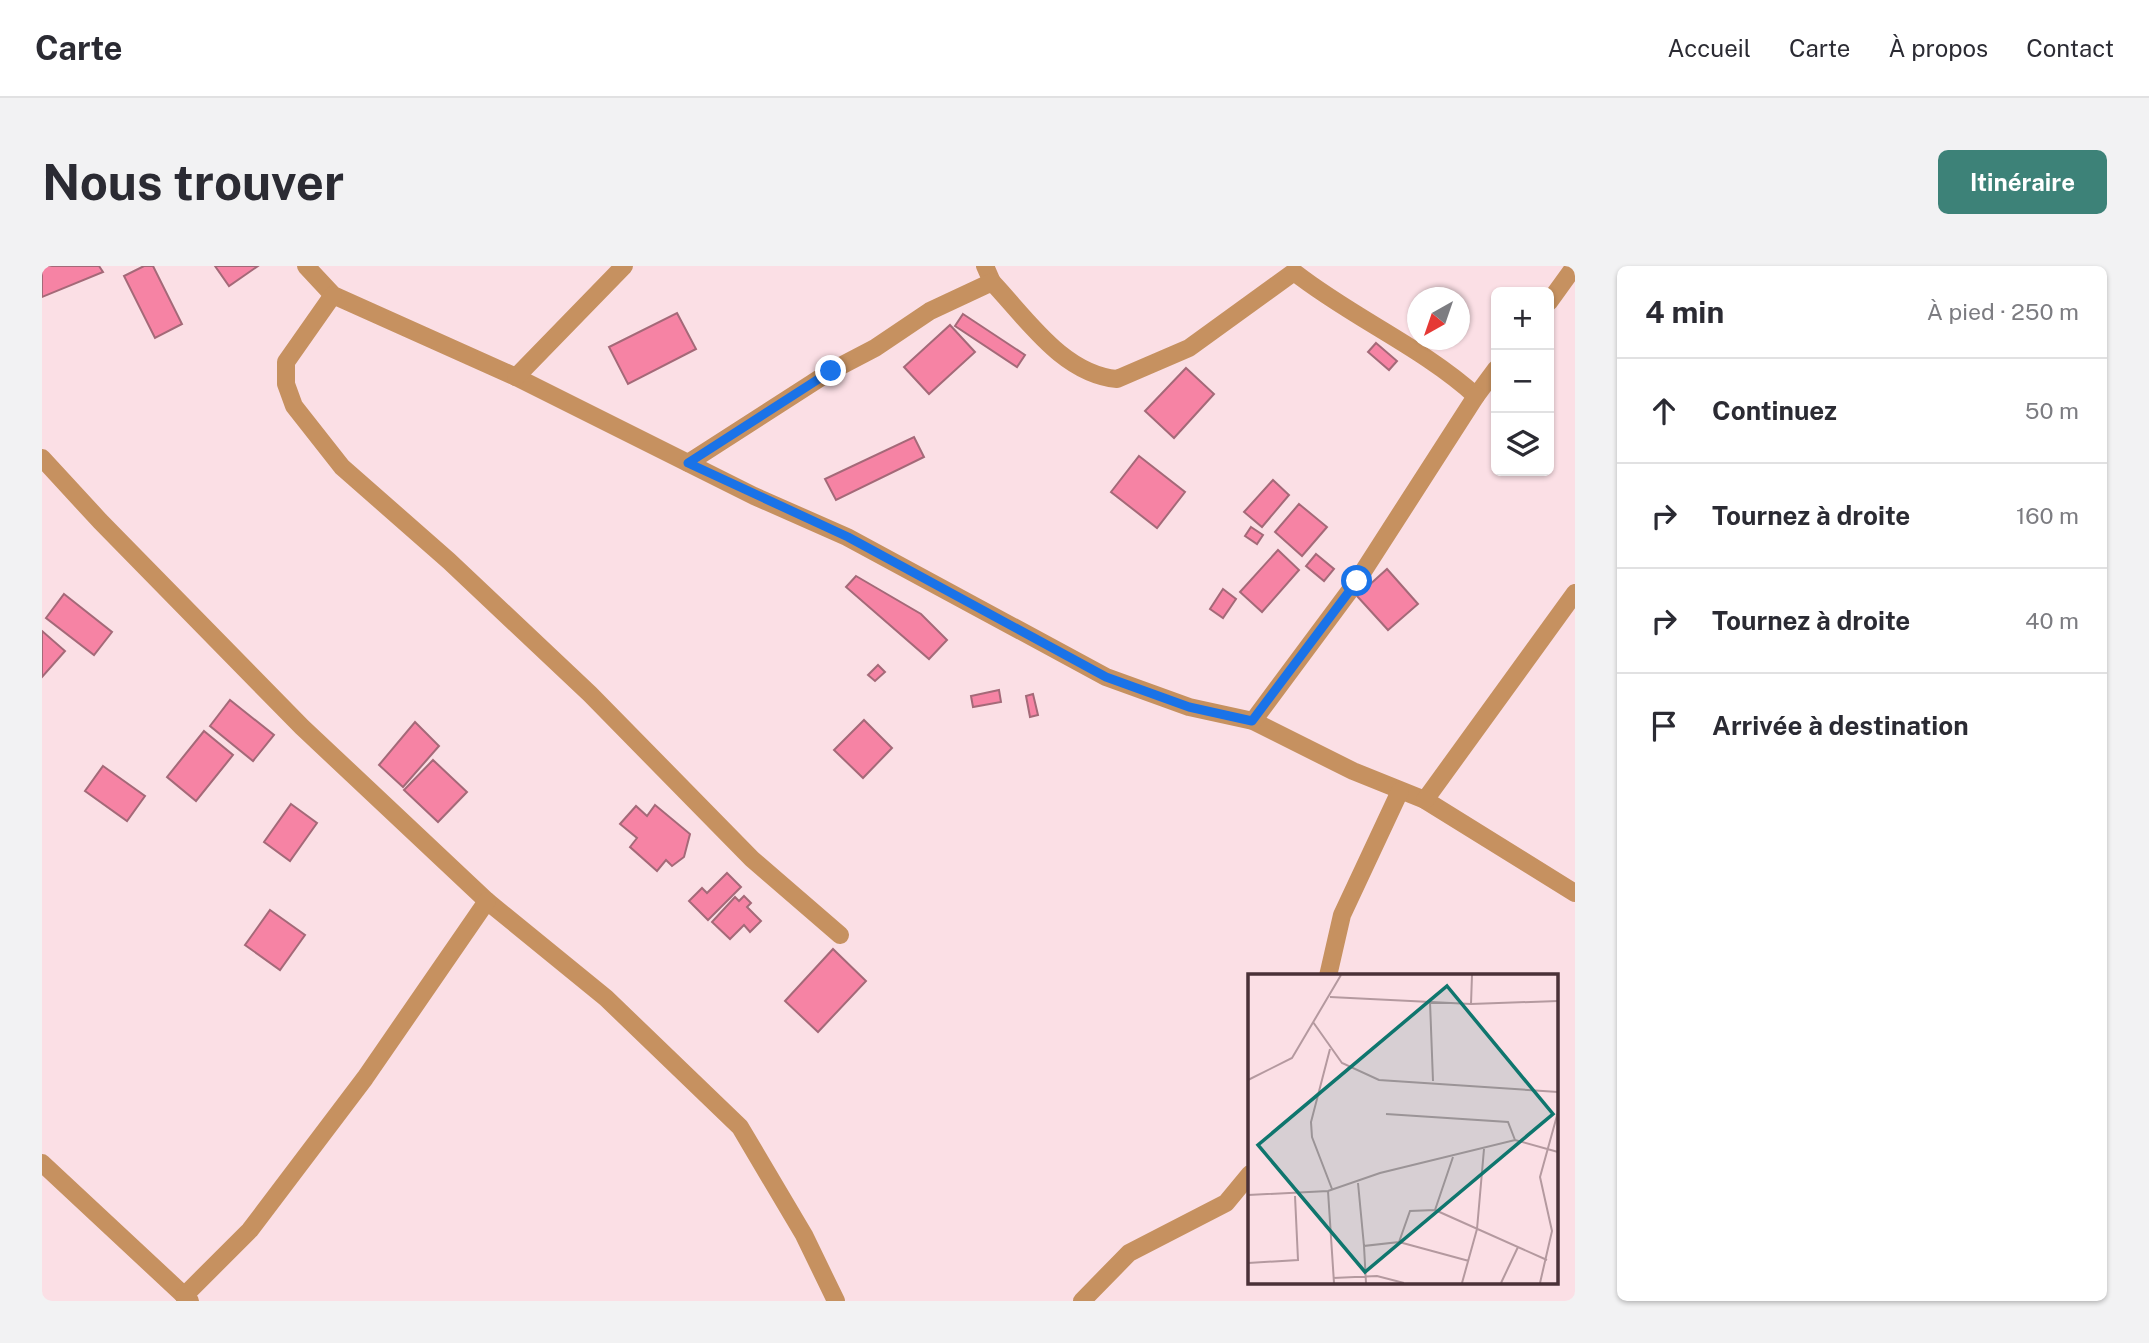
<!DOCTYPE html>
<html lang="fr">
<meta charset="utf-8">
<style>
body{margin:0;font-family:"Public Sans",sans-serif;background:#f2f2f3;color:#2b2b33}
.controls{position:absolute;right:21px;top:21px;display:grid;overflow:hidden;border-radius:10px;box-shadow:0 2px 5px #0004}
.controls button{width:63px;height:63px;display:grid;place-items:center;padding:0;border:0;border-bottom:2px solid #e1e1e2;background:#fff;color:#2b2b33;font:35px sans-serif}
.compass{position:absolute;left:1365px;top:21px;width:63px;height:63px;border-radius:50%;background:#fff;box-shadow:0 2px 5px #0004;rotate:220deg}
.stop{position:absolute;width:21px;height:21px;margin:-16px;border:5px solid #1a73e8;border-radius:50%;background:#fff}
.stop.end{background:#1a73e8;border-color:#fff;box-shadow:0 2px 7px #0008}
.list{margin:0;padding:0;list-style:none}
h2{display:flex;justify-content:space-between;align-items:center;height:91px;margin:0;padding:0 28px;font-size:30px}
h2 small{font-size:23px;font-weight:400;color:#7c7c81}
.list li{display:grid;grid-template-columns:46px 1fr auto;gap:21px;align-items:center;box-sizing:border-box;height:105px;padding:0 28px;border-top:2px solid #e1e1e2}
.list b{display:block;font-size:26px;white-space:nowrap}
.list em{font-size:23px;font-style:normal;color:#7c7c81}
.icon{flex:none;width:38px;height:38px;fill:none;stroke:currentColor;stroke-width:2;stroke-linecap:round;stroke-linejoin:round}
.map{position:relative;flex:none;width:1533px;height:1035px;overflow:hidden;border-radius:10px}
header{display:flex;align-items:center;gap:42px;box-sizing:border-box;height:98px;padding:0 35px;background:#fff;border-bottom:2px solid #e1e1e2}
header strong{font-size:33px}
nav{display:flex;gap:38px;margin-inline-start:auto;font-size:24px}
.intro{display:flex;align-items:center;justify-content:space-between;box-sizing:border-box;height:168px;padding:0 42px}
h1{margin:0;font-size:49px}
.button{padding:18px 32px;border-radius:10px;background:#3d8278;color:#fff;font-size:24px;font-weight:700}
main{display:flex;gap:42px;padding:0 42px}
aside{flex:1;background:#fff;border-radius:10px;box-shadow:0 2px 5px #0004}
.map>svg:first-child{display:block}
</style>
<header>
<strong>Carte</strong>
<nav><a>Accueil</a><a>Carte</a><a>À propos</a><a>Contact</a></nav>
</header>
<div class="intro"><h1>Nous trouver</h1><a class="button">Itinéraire</a></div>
<main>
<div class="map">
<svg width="1533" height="1035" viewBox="0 0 1533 1035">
<rect width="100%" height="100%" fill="#fbdfe5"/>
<g fill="#f683a4" stroke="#a46978" stroke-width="2">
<path d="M0,0h57l4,6 -61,25z"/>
<path d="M102,0h9l29,58 -27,14 -31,-62z"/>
<path d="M173,0h43l-29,20z"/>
<path d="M635,47l19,36 -68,35 -19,-37z"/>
<path d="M921,48l62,41 -8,12 -62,-41z"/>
<path d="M908,59l25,27 -46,42 -25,-27z"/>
<path d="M1334,77l21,18 -8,9 -21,-18z"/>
<path d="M1144,102l28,26 -40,44 -29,-27z"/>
<path d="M872,171l10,20 -88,43 -11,-21z"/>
<path d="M1097,190l46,36 -28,36 -46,-36z"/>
<path d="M1231,214l16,15 -27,32 -18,-15z"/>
<path d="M1257,238l28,23 -25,29 -27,-24z"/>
<path d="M1209,261l12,8 -6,9 -12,-8z"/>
<path d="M1236,284l21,20 -37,42 -22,-20z"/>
<path d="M1274,288l18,15 -10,12 -18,-15z"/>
<path d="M1345,303l31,35 -30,26 -31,-34z"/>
<path d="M814,310l65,38 26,26 -18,19 -83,-72z"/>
<path d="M1181,323l13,10 -13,19 -13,-9z"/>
<path d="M22,328l48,38 -18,23 -48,-37z"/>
<path d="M0,365l23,20 -23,26z"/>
<path d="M836,399l7,7 -10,9 -7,-6z"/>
<path d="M957,424l2,12 -28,5 -2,-11z"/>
<path d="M991,428l5,21 -8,2 -4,-21z"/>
<path d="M188,434l44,35 -21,26 -43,-35z"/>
<path d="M822,454l28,28 -29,30 -29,-28z"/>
<path d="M373,456l24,24 -36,41 -24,-22z"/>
<path d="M162,465l29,24 -37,46 -29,-24z"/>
<path d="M391,494l34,32 -29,30 -34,-32z"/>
<path d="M61,500l42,30 -18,25 -42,-30z"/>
<path d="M249,538l26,19 -27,38 -26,-19z"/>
<path d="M613,539l35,29 -6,23 -12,9 -6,-6 -9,11 -27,-24 7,-9 -17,-14 16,-18 11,10z"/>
<path d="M685,607l14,14 -33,33 -19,-19 13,-13 5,5z"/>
<path d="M702,630l7,7 -4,4 14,14 -11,11 -6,-7 -14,14 -18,-17 23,-25 4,4z"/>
<path d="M228,644l35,25 -25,35 -35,-25z"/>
<path d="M791,683l33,32 -48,51 -33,-31z"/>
</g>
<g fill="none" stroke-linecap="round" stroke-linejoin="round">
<g stroke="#c69160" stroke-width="18">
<path d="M264,0l27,29 183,82 238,119 93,41 259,140 83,30 64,14 100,50 72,29 150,93"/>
<path d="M943,0l7,16"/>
<path d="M291,29l-47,67v22l8,22 48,61 107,94 141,133 162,165 88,76"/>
<path d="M1507,36l26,-36"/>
<path d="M474,111l108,-111"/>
<path d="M0,192l58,63 202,206 185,174 119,97 134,129 64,108 32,66"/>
<path d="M646,197l143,-92 44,-23 55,-37 62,-29c35,37 71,92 125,97l72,-31 105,-76c57,45 128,75 182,124l20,-27"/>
<path d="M1211,455l104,-140 119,-185"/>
<path d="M1383,534l150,-207"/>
<path d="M1286,710l14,-61 58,-124"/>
<path d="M0,897l148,138"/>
<path d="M142,1030l66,-66 115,-152 122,-177"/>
<path d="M1040,1035l47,-48 97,-50 24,-29"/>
</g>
</g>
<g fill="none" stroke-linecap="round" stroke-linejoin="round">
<path stroke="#1a73e8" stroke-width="9" d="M789,105l-143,92 160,74 258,140 83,30 63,14 105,-140"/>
</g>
<g transform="translate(1206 708)">
<rect width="310" height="310" fill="#fbdfe5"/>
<path fill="none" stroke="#b4999f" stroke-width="2" d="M82,23l141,7 87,-3M182,28l3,79M223,30l1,-29M65,48l29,41 37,17 179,12M82,75l-19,73 1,15 20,52M0,106l44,-22 49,-83M138,140l122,8 7,18M110,209l6,63M80,217l6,92M0,221l80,-4 52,-18 135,-33 43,12M187,236l112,50M151,268l70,19M0,289l50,-3 -3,-64M85,304l44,-2 27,7M118,309l-2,-37 35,-4 11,-31 25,-1 18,-53M214,309l15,-54 7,-80M253,309l17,-36M292,309l12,-52 -12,-54 18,-65"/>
<path fill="#0f766e" fill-opacity="0.15" stroke="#0f766e" stroke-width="3.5" d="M199,12l106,128 -188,158 -107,-127z"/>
<rect width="310" height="310" fill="none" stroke="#4a3137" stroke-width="3.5"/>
</g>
</svg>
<div class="controls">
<button>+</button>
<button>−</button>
<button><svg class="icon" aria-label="layers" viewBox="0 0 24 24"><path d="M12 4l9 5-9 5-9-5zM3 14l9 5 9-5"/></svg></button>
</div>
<svg class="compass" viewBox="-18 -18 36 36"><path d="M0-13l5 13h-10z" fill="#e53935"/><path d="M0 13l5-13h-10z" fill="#7c7c81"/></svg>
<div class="stop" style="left:1315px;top:315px"></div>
<div class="stop end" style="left:789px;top:105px"></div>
</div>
<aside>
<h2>4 min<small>À pied · 250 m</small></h2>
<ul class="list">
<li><svg class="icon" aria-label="ahead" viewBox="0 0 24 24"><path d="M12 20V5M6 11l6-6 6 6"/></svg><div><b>Continuez</b></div><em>50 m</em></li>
<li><svg class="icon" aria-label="right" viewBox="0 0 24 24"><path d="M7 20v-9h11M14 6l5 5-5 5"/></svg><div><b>Tournez à droite</b></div><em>160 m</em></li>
<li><svg class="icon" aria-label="right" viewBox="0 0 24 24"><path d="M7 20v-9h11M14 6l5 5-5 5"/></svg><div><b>Tournez à droite</b></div><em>40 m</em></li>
<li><svg class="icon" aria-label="arrive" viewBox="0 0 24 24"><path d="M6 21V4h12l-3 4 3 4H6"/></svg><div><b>Arrivée à destination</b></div></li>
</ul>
</aside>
</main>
